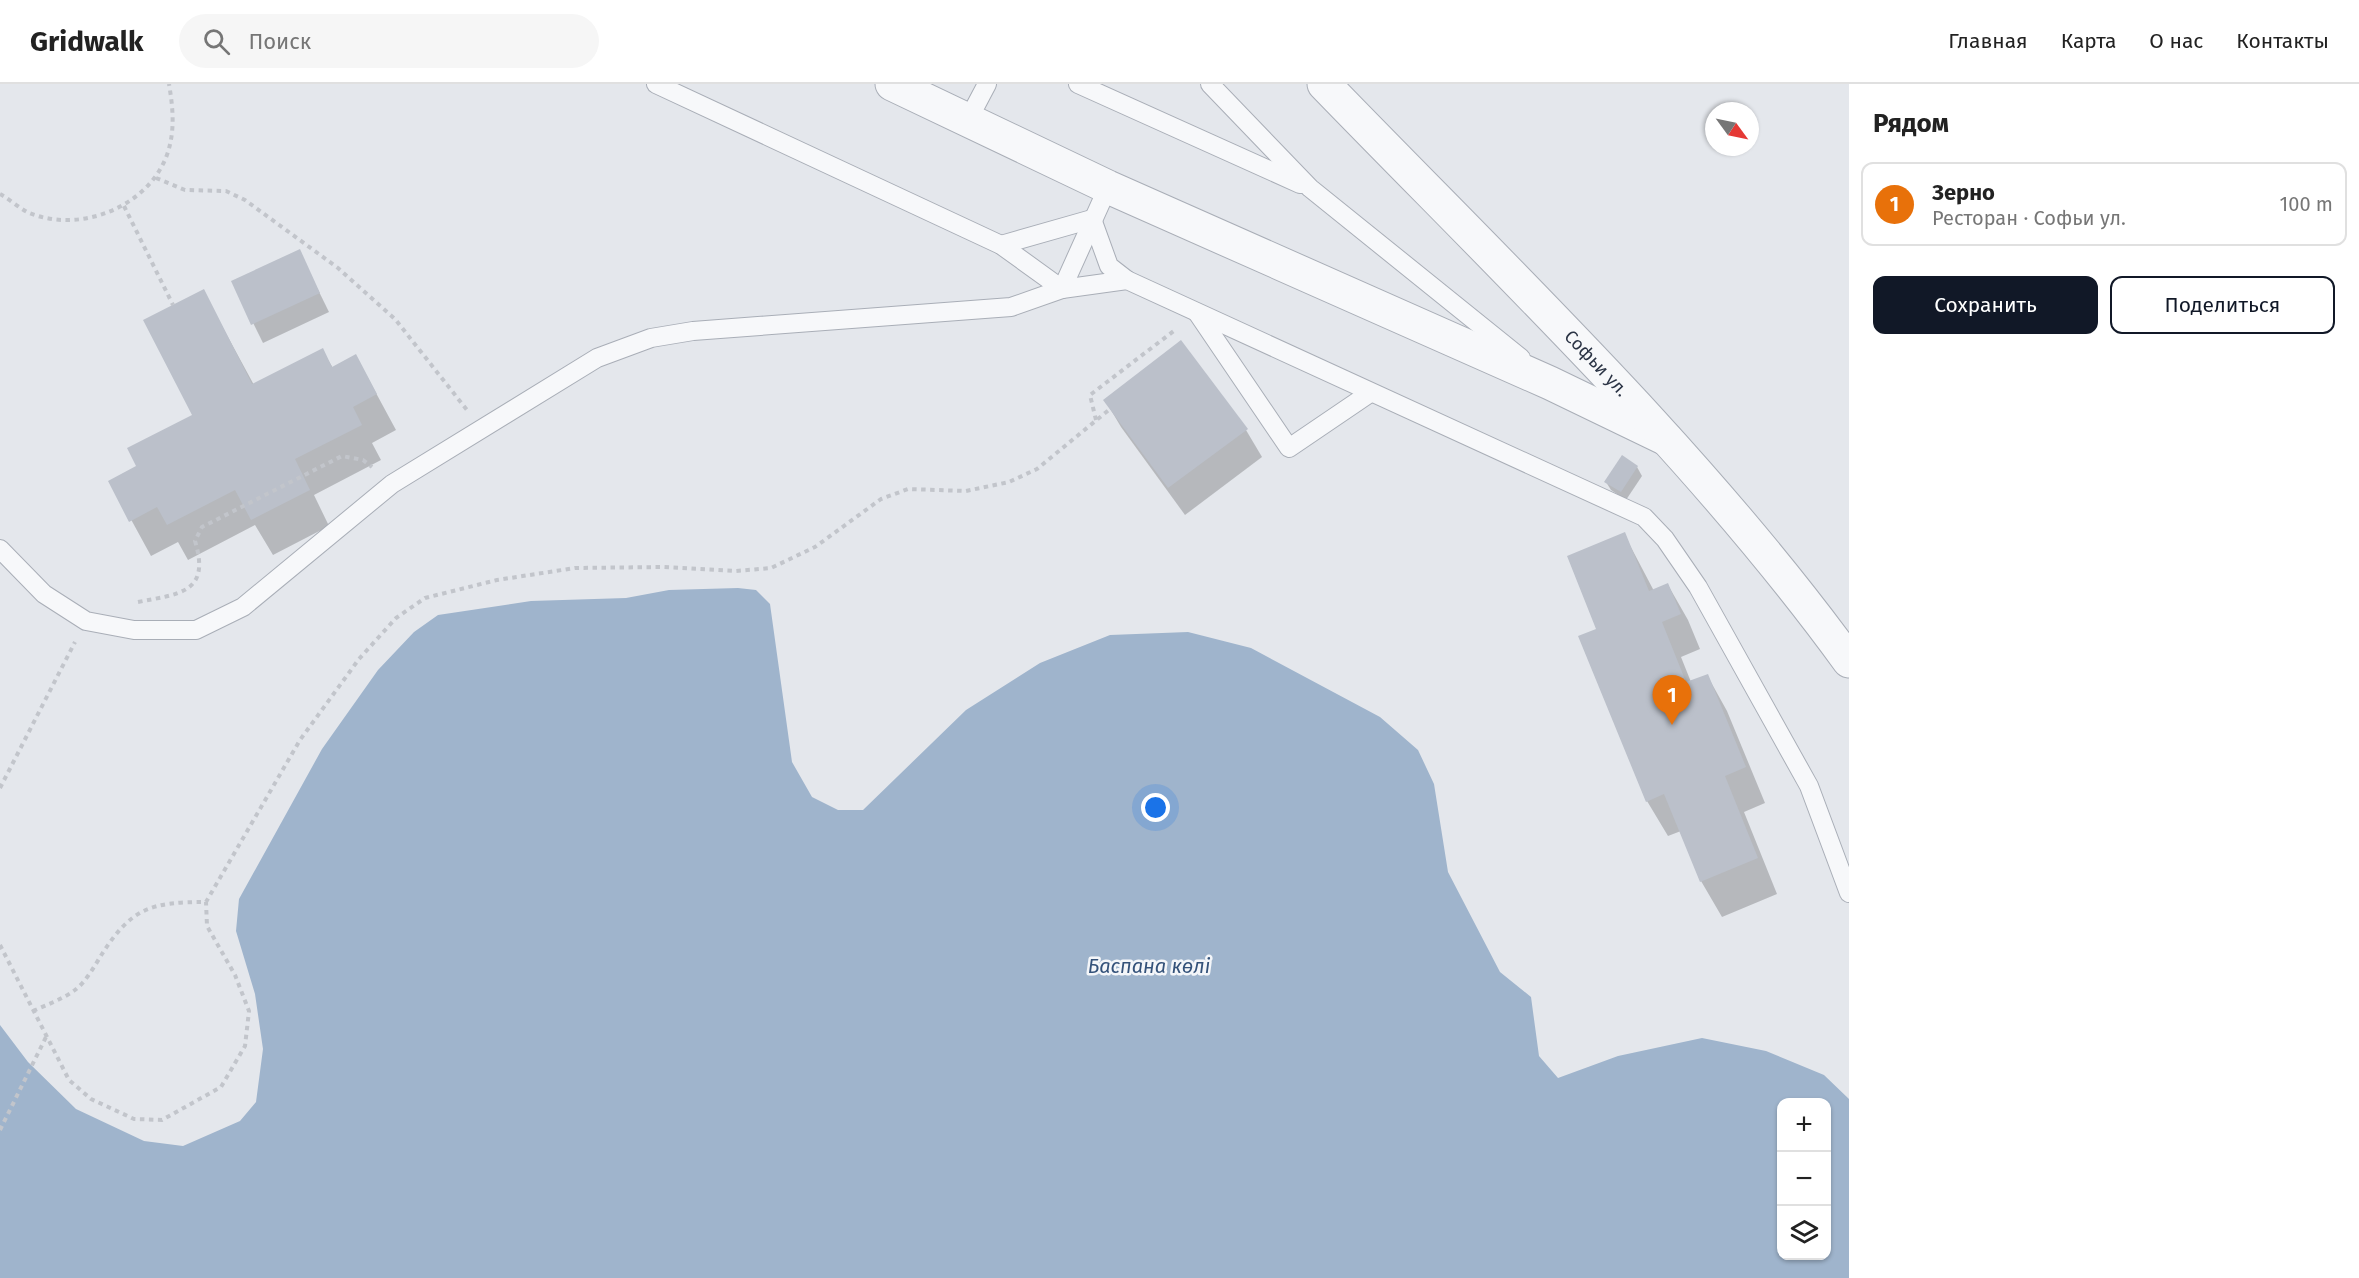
<!DOCTYPE html>
<html lang="ru">
<meta charset="utf-8">
<style>
body{margin:0;font-family:"Fira Sans",sans-serif;background:#f6f6f6;color:#222}
.controls{position:absolute;right:18px;bottom:18px;display:grid;overflow:hidden;border-radius:12px;box-shadow:0 2px 4px #0004}
.controls button{width:54px;height:54px;display:grid;place-items:center;padding:0;border:0;border-bottom:2px solid #e0e0e0;background:#fff;color:#222;font:30px sans-serif}
.compass{position:absolute;left:1705px;top:18px;width:54px;height:54px;border-radius:50%;background:#fff;box-shadow:0 2px 4px #0004;rotate:123deg}
.you{position:absolute;left:1156px;top:724px;width:21px;height:21px;margin:-15px;border:4px solid #fff;border-radius:50%;background:#1a73e8;box-shadow:0 0 0 9px #1a73e833}
.badge{display:grid;place-items:center;width:39px;height:39px;border-radius:50%;background:#111827;color:#fff;font-size:20px;font-weight:700}
.pin{position:absolute;translate:-50% -50px;filter:drop-shadow(0 2px 3px #0008)}
.pin::after{content:'';position:absolute;top:32px;width:21px;height:18px;background:inherit;clip-path:polygon(0 0,100% 0,50% 100%)}
.list{margin:0;padding:0;list-style:none}
h2{display:flex;justify-content:space-between;align-items:center;height:78px;margin:0;padding:0 24px;font-size:26px}
h2 small{font-size:20px;font-weight:400;color:#767676}
.list li{display:grid;grid-template-columns:39px 1fr auto;gap:18px;align-items:center;box-sizing:border-box;height:84px;margin:0 12px 12px;padding:0 12px;border:2px solid #e0e0e0;border-radius:12px}
.list b{display:block;font-size:22px;white-space:nowrap}
.list p{margin:0;font-size:20px;white-space:nowrap;color:#767676}
.list em{font-size:20px;font-style:normal;color:#767676}
.actions{display:flex;gap:12px;padding:18px 24px}
.actions a{flex:1;padding:14px 0;border:2px solid #111827;border-radius:12px;text-align:center;font-size:21px;color:#111827}
.actions .main{background:#111827;color:#fff}
.icon{flex:none;width:33px;height:33px;fill:none;stroke:currentColor;stroke-width:2;stroke-linecap:round;stroke-linejoin:round}
.map{position:relative;flex:none;width:1849px;height:1194px;overflow:hidden}
header{display:flex;align-items:center;gap:36px;box-sizing:border-box;height:84px;padding:0 30px;background:#fff;border-bottom:2px solid #e0e0e0}
header strong{font-size:28px}
nav{display:flex;gap:33px;margin-inline-start:auto;font-size:21px}
.search{width:420px;height:54px;background:#f6f6f6;display:flex;align-items:center;gap:15px;box-sizing:border-box;padding:0 21px;border-radius:33px;color:#767676;font-size:22px}
main{display:flex}
aside{flex:1;background:#fff}
.map>svg:first-child{display:block}
</style>
<header>
<strong>Gridwalk</strong>
<div class="search"><svg class="icon" aria-label="search" viewBox="0 0 24 24"><circle cx="10" cy="10" r="6"/><path d="M15 15l6 6"/></svg>Поиск</div>
<nav><a>Главная</a><a>Карта</a><a>О нас</a><a>Контакты</a></nav>
</header>
<main>
<div class="map">
<svg width="1849" height="1194" viewBox="0 0 1849 1194">
<rect width="100%" height="100%" fill="#e4e7ec"/>
<path fill="#9fb4cc" fill-rule="evenodd" d="M738,504l18,2 14,14 22,158 20,35 26,13h25l103,-100 74,-47 70,-28 78,-3 63,16 129,69 38,33 16,34 14,88 52,100 31,25 8,59 19,22 60,-22 84,-18 64,13 58,24 25,24v179h-1849v-253l28,37 48,47 68,32 39,5 57,-25 16,-19 7,-53 -8,-55 -19,-63 3,-32 83,-150 56,-79 36,-38 24,-17 93,-14 95,-3 43,-8zM1782,1018h44v154h-44z"/>
<g fill="#0003">
<path d="M299,167l30,61 -66,31 -30,-61z"/>
<path d="M203,207l51,94 68,-35 11,18 23,-12 40,74 -24,13 9,17 -67,35 15,31 -56,29 -18,-30 -67,35 -10,-18 -27,14 -41,-75 29,-14 55,-51z"/>
<path d="M1105,316l141,30 16,27 -77,58 -64,-88z"/>
<path d="M1637,383l5,9 -16,24 -15,-10 -5,-8z"/>
<path d="M1624,450l30,57 14,-6 20,35 12,29 -19,8 10,25 16,-7 20,36 38,92 -21,9 33,82 -55,23 -21,-36 -20,-50 -13,5 -21,-35z"/>
</g>
<g fill="#bbc0ca">
<path d="M300,165l20,44 -69,32 -20,-44z"/>
<path d="M204,205l48,95 71,-36 9,19 24,-13 21,40 -24,13 9,18 -67,34 15,31 -59,30 -16,-30 -68,35 -10,-18 -28,15 -21,-41 28,-15 -9,-18 65,-33 -49,-95z"/>
<path d="M1181,256l67,89 -80,59 -65,-88z"/>
<path d="M1622,371l16,11 -17,26 -17,-10z"/>
<path d="M1625,448l24,59 19,-8 13,31 -19,8 24,60 22,-8 38,93 -21,9 33,82 -58,24 -36,-88 -18,8 -68,-166 18,-7 -29,-73z"/>
</g>
<g fill="none" stroke-linecap="round" stroke-linejoin="round">
<defs>
<g id="service">
<path d="M656,0l345,161 61,44 65,-9 517,237 21,22 33,48 111,199 40,107"/>
<path d="M1078,0l222,100"/>
<path d="M1210,0l100,104 211,170"/>
<path d="M968,36l19,-36"/>
<path d="M1001,161l91,-26 17,47 18,14"/>
<path d="M1198,230l91,134 81,-55"/>
<path d="M0,465l44,45 42,27 48,9h62l47,-23 149,-123 205,-126 54,-20 42,-7 318,-24 51,-18 46,-102"/>
</g>
<path id="minor" d="M892,0l216,103 442,196 116,56"/>
<g id="tertiary">
<path id="s1" d="M1324,0c180,186 373,368 525,577"/>
</g>
</defs>
<use href="#service" stroke="#a9aeb7" stroke-width="20"/>
<use href="#minor" stroke="#a9aeb7" stroke-width="35"/>
<use href="#tertiary" stroke="#a9aeb7" stroke-width="35"/>
<g stroke="#c2c5cb" stroke-width="4" stroke-dasharray="4.5 4.5" stroke-linecap="butt">
<path d="M156,94l29,12 41,1 19,9 93,68 57,51 72,91"/>
<path d="M0,110c9,5 18,13 27,18 52,23 123,-5 141,-60 7,-23 5,-44 1,-68"/>
<path d="M124,122l49,99"/>
<path d="M1096,336l-6,-25 85,-65"/>
<path d="M138,518c41,-8 73,-9 57,-61l7,-14 140,-71 21,4 9,7"/>
<path d="M0,704l75,-146"/>
<path d="M0,861l69,135 22,19 43,20 28,1 59,-33 24,-41 4,-35 -14,-36 -28,-49 -1,-24"/>
<path d="M33,927c13,-6 30,-12 42,-21 11,-8 20,-25 27,-36 30,-47 50,-52 104,-52l94,-162 59,-81 37,-41 29,-20 72,-18 78,-12 88,-1 73,4 35,-3 44,-21 66,-48 27,-10 58,2 43,-9 28,-13 73,-60"/>
<path d="M0,1046l46,-93"/>
</g>
<use href="#service" stroke="#f7f8fa" stroke-width="18"/>
<use href="#minor" stroke="#f7f8fa" stroke-width="33"/>
<use href="#tertiary" stroke="#f7f8fa" stroke-width="33"/>
</g>
<g text-anchor="middle" dominant-baseline="central" stroke-width="5" stroke-linejoin="round" paint-order="stroke">
<g font-size="18" fill="#2b3445" stroke="#f4f6f9">
<text stroke="none"><textPath href="#s1" startOffset="390">Софьи ул.</textPath></text>
</g>
<g font-size="20" font-style="italic" fill="#34527a" stroke="#f4f6f9">
<text x="1149" y="882">Баспана көлі</text>
</g>
</g>
</svg>
<div class="controls">
<button>+</button>
<button>−</button>
<button><svg class="icon" aria-label="layers" viewBox="0 0 24 24"><path d="M12 4l9 5-9 5-9-5zM3 14l9 5 9-5"/></svg></button>
</div>
<svg class="compass" viewBox="-18 -18 36 36"><path d="M0-13l5 13h-10z" fill="#e53935"/><path d="M0 13l5-13h-10z" fill="#767676"/></svg>
<div class="you"></div>
<div class="pin badge" style="left:1672px;top:641px;background:#e8710a">1</div>
</div>
<aside>
<h2>Рядом<small></small></h2>
<ul class="list">
<li><span class="badge" style="background:#e8710a">1</span><div><b>Зерно</b><p>Ресторан · Софьи ул.</p></div><em>100 m</em></li>
</ul>
<div class="actions"><a class="main">Сохранить</a><a>Поделиться</a></div>
</aside>
</main>
